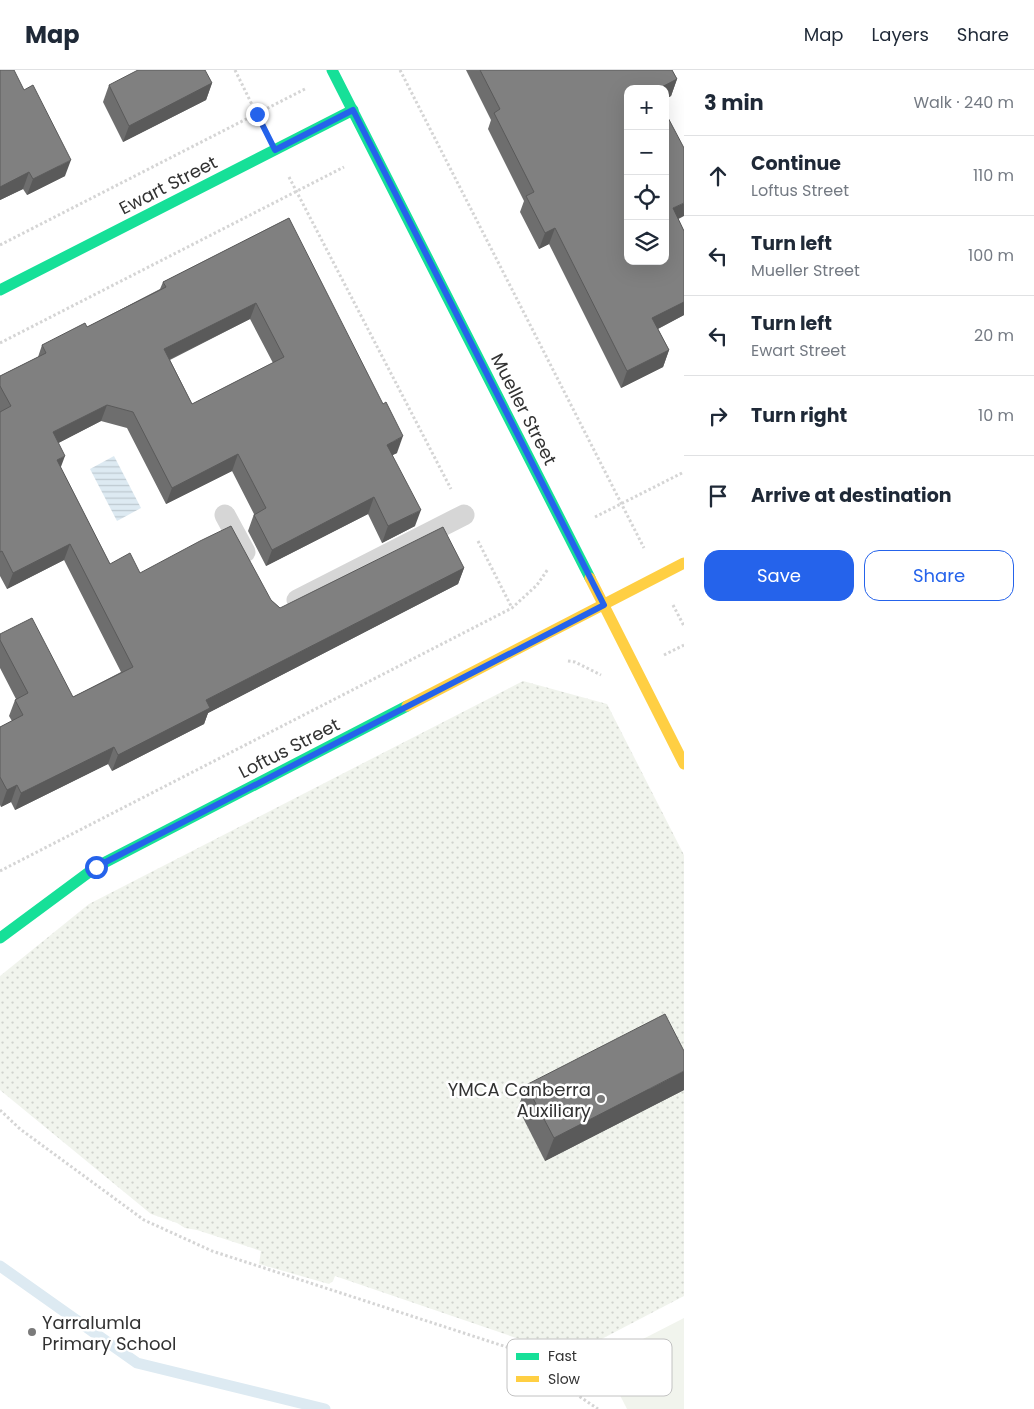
<!DOCTYPE html>
<meta charset="utf-8">
<style>
body{margin:0;font-family:Poppins,sans-serif;background:#f2f2f3;color:#1f2937}
.controls{position:absolute;right:15px;top:15px;display:grid;overflow:hidden;border-radius:10px;box-shadow:0 5px 20px #0002}
.controls button{width:45px;height:45px;display:grid;place-items:center;padding:0;border:0;border-bottom:1px solid #e0e1e3;background:#fff;color:#1f2937;font:25px sans-serif}
.stop{position:absolute;width:15px;height:15px;margin:-11px;border:4px solid #2563eb;border-radius:50%;background:#fff}
.stop.end{background:#2563eb;border-color:#fff;box-shadow:0 1px 5px #0008}
.list{margin:0;padding:0;list-style:none}
h2{display:flex;justify-content:space-between;align-items:center;height:65px;margin:0;padding:0 20px;font-size:21px}
h2 small{font-size:16px;font-weight:400;color:#747a83}
.list li{display:grid;grid-template-columns:32px 1fr auto;gap:15px;align-items:center;box-sizing:border-box;height:80px;padding:0 20px;border-top:1px solid #e0e1e3}
.list b{display:block;font-size:19px;white-space:nowrap}
.list p{margin:0;font-size:16px;white-space:nowrap;color:#747a83}
.list em{font-size:16px;font-style:normal;color:#747a83}
.actions{display:flex;gap:10px;padding:15px 20px}
.actions a{flex:1;padding:11px 0;border:1px solid #2563eb;border-radius:15px;text-align:center;font-size:18px;color:#2563eb}
.actions .main{background:#2563eb;color:#fff}
.icon{flex:none;width:28px;height:28px;fill:none;stroke:currentColor;stroke-width:2;stroke-linecap:round;stroke-linejoin:round}
.map{position:relative;flex:none;width:684px;height:1339px;overflow:hidden}
header{display:flex;align-items:center;gap:30px;box-sizing:border-box;height:70px;padding:0 25px;background:#fff;border-bottom:1px solid #e0e1e3}
header strong{font-size:24px}
nav{display:flex;gap:28px;margin-inline-start:auto;font-size:18px}
main{display:flex}
aside{flex:1;background:#fff}
.map>svg:first-child{display:block}
</style>
<header>
<strong>Map</strong>
<nav><a>Map</a><a>Layers</a><a>Share</a></nav>
</header>
<main>
<div class="map">
<svg width="684" height="1339" viewBox="0 0 684 1339">
<defs>
<pattern id="park-dots" width="8" height="8" patternUnits="userSpaceOnUse" patternTransform="scale(1.25)"><rect width="8" height="8" fill="#f1f4ed"/><path d="M2 2h.1M6 6h.1" fill="none" stroke="#cfd2cc" stroke-width="1.8" stroke-linecap="round"/></pattern>
<pattern id="water-rules" width="6" height="5" patternUnits="userSpaceOnUse" patternTransform="scale(1.25)"><rect width="6" height="5" fill="#ddeaf2"/><path d="M0 2.5h6" fill="none" stroke="#bec9d0"/></pattern>
</defs>
<rect width="100%" height="100%" fill="#fff"/>
<path fill="url(#park-dots)" d="M523,611l84,23 77,151v441l-115,60 -234,-80 -2,5 -4,3 -70,-20 2,-13 -64,-21 -12,-2 -8,-5 -26,-9 -151,-124v-114l89,-72z"/>
<path fill="#f1f4ed" d="M684,1248v91h-57l-25,-49z"/>
<path fill="url(#water-rules)" d="M114,386l27,52 -24,13 -27,-52z"/>
<g fill="none" stroke-linecap="round" stroke-linejoin="round">
<path stroke="#ddeaf2" stroke-width="11" d="M0,1196l137,97 188,46"/>
<g stroke="#d5d5d5" stroke-width="3" stroke-dasharray="2.5 2.5" stroke-linecap="butt">
<path d="M235,0l25,51"/>
<path d="M400,0l244,478"/>
<path d="M289,107l162,312"/>
<path d="M0,175l305,-156"/>
<path d="M0,273l344,-176"/>
<path d="M595,447l89,-45"/>
<path d="M478,471l34,67"/>
<path d="M673,535l11,21"/>
<path d="M664,585l20,-10"/>
<path d="M568,591l7,1 26,13"/>
<path d="M0,801l512,-263 25,-23 11,-16"/>
<path d="M0,1040l20,19 124,91 68,31 310,101 42,34 34,23"/>
</g>
<g stroke="#d6d6d6" stroke-width="21">
<path d="M225,445l20,37"/>
<path d="M297,530l167,-85"/>
</g>
<g stroke="#16e098" stroke-width="11">
<path d="M332,0l258,508"/>
<path d="M0,220l353,-180"/>
<path d="M0,868l96,-71 311,-161"/>
</g>
<g stroke="#ffcf43" stroke-width="11">
<path d="M590,508l94,186"/>
<path d="M407,636l277,-143"/>
</g>
</g>
<g fill="#6e6e6e" fill-rule="evenodd">
<path d="M0,0l65,106 -38,19 -4,-6 -23,11z"/>
<path d="M466,0h206l5,9 -6,17 -6,3v-10h-37l50,130 6,12v84l-26,14 11,21 -6,17 -42,21 -72,-144 -10,5 -19,-37 4,-11 -36,-72 3,-9z"/>
<path d="M212,13l-6,17 -83,42 -20,-40 6,-17z"/>
<path d="M289,148l108,235 -5,2 23,71 -33,17 -14,-29 -102,52 -18,-35 6,-17 -22,-43 -66,33 -39,-76 -26,-7 -43,22 3,25 49,96 30,9 131,27 9,8 184,-40 -6,16 -250,129 -4,11 -92,47 -4,-7 -93,46 -4,-8 -10,5 -1,-2v-78l12,-6 -3,-5 6,-16 1,-1 -16,-31v-34l73,63 48,-25 -57,-112 -57,29 -7,-13v-200l38,-19 4,-12 45,-18 73,-38 3,-7zM250,249l23,44 -81,41 -22,-44z"/>
<path d="M526,1015l158,5 -139,71 -27,-53z"/>
</g>
<g fill="#5a5a5a">
<path d="M677,9l-6,17 -6,3v-10h-7z"/>
<path d="M212,13l-6,17 -83,42 6,-16z"/>
<path d="M71,90l-6,16 -38,19 6,-16z"/>
<path d="M29,102l-6,17 -23,11v-13z"/>
<path d="M684,133v13l-17,9 6,-17z"/>
<path d="M555,158l-6,16 -10,5 6,-16z"/>
<path d="M684,232v13l-38,20 6,-17z"/>
<path d="M256,233l-6,16 -92,46 6,-16z"/>
<path d="M669,280l-6,17 -42,21 6,-17z"/>
<path d="M107,335l-6,16 -54,28 6,-17z"/>
<path d="M403,366l-6,17 -16,8 6,-16z"/>
<path d="M238,384l-6,17 -66,33 6,-16z"/>
<path d="M65,386l-6,16 -2,-12z"/>
<path d="M374,427l-6,17 -102,52 6,-16z"/>
<path d="M421,440l-6,16 -33,17 6,-17z"/>
<path d="M70,474l-6,16 -57,29 6,-16z"/>
<path d="M464,498l-6,16 -250,129 -4,11 -92,47 6,-16 88,-55z"/>
<path d="M114,677l-6,17 -93,46 6,-17z"/>
<path d="M17,715l-6,17 -10,5 6,-17z"/>
<path d="M684,1001v19l-139,71 9,-23z"/>
</g>
<g fill="#808080" stroke="#5a5a5a" fill-rule="evenodd">
<path d="M0,0h14l10,20 9,-5 38,75 -38,19 -4,-7 -29,15z"/>
<path d="M138,0h67l7,13 -83,43 -20,-41z"/>
<path d="M480,0h192l5,9 -19,10h-30v172h37v-149l19,36v55l-11,5 11,23v71l-32,16 17,32 -42,21 -72,-143 -10,5 -19,-37 8,-4 -40,-79 6,-4z"/>
<path d="M289,148l94,186 3,-2 17,34 -16,9 34,65 -33,16 -14,-29 -102,53 -18,-35 12,-7 -28,-54 -66,34 -39,-76 -26,-7 -54,27 12,24 -8,4 53,104 20,-11 10,20 60,-32 31,-15 40,74 9,8 163,-81 21,41 -258,132 4,8 -92,47 -4,-8 -93,46 -4,-8 -10,5 -7,-13v-50l23,-12 -8,-15 13,-7 -28,-53v-6l32,-16 41,79 60,-30 -63,-123 -57,29 -11,-22 -2,1v-140l11,-6 -11,-20v-10l46,-23 -4,-8 43,-22 2,4 79,-40 -3,-5zM256,233l28,54 -92,47 -28,-55z"/>
<path d="M665,944l19,37v20l-130,67 -28,-53z"/>
</g>
<g fill="none" stroke-linecap="round" stroke-linejoin="round">
<path stroke="#2563eb" stroke-width="6" d="M96,797l508,-262 -251,-495 -78,40 -18,-36"/>
</g>
<g fill="#7a7a7a" stroke="#fff" stroke-width="2">
<circle cx="601" cy="1029" r="5"/>
<circle cx="32" cy="1262" r="5"/>
</g>
<g text-anchor="middle" dominant-baseline="central" stroke-width="5" stroke-linejoin="round" paint-order="stroke">
<g font-size="18" fill="#323232" stroke="#fff">
<text transform="translate(168 115) rotate(-27)">Ewart Street</text>
<text transform="translate(524 339) rotate(63)">Mueller Street</text>
<text transform="translate(289 678) rotate(-27)">Loftus Street</text>
</g>
<g font-size="18" fill="#323232" stroke="#fff" text-anchor="end">
<text x="591" y="1019">YMCA Canberra<tspan x="591" dy="21">Auxiliary</tspan></text>
<text x="42" y="1252" text-anchor="start">Yarralumla<tspan x="42" dy="21">Primary School</tspan></text>
</g>
</g>
<rect x="507" y="1269" width="165" height="57" rx="8" fill="#fff" stroke="#c2c2c2" stroke-width="1"/>
<rect x="516" y="1283" width="23" height="7" fill="#16e098"/>
<rect x="516" y="1306" width="23" height="6" fill="#ffcf43"/>
<g font-size="14" fill="#323232">
<text x="548" y="1291">Fast</text>
<text x="548" y="1314">Slow</text>
</g>
</svg>
<div class="controls">
<button>+</button>
<button>−</button>
<button><svg class="icon" aria-label="locate" viewBox="0 0 24 24"><circle cx="12" cy="12" r="6"/><path d="M12 2v4M12 18v4M2 12h4M18 12h4"/></svg></button>
<button><svg class="icon" aria-label="layers" viewBox="0 0 24 24"><path d="M12 4l9 5-9 5-9-5zM3 14l9 5 9-5"/></svg></button>
</div>
<div class="stop" style="left:96px;top:797px"></div>
<div class="stop end" style="left:257px;top:44px"></div>
</div>
<aside>
<h2>3 min<small>Walk · 240 m</small></h2>
<ul class="list">
<li><svg class="icon" aria-label="ahead" viewBox="0 0 24 24"><path d="M12 20V5M6 11l6-6 6 6"/></svg><div><b>Continue</b><p>Loftus Street</p></div><em>110 m</em></li>
<li><svg class="icon" aria-label="left" viewBox="0 0 24 24"><path d="M17 20v-9H6M10 6l-5 5 5 5"/></svg><div><b>Turn left</b><p>Mueller Street</p></div><em>100 m</em></li>
<li><svg class="icon" aria-label="left" viewBox="0 0 24 24"><path d="M17 20v-9H6M10 6l-5 5 5 5"/></svg><div><b>Turn left</b><p>Ewart Street</p></div><em>20 m</em></li>
<li><svg class="icon" aria-label="right" viewBox="0 0 24 24"><path d="M7 20v-9h11M14 6l5 5-5 5"/></svg><div><b>Turn right</b></div><em>10 m</em></li>
<li><svg class="icon" aria-label="arrive" viewBox="0 0 24 24"><path d="M6 21V4h12l-3 4 3 4H6"/></svg><div><b>Arrive at destination</b></div></li>
</ul>
<div class="actions"><a class="main">Save</a><a>Share</a></div>
</aside>
</main>
